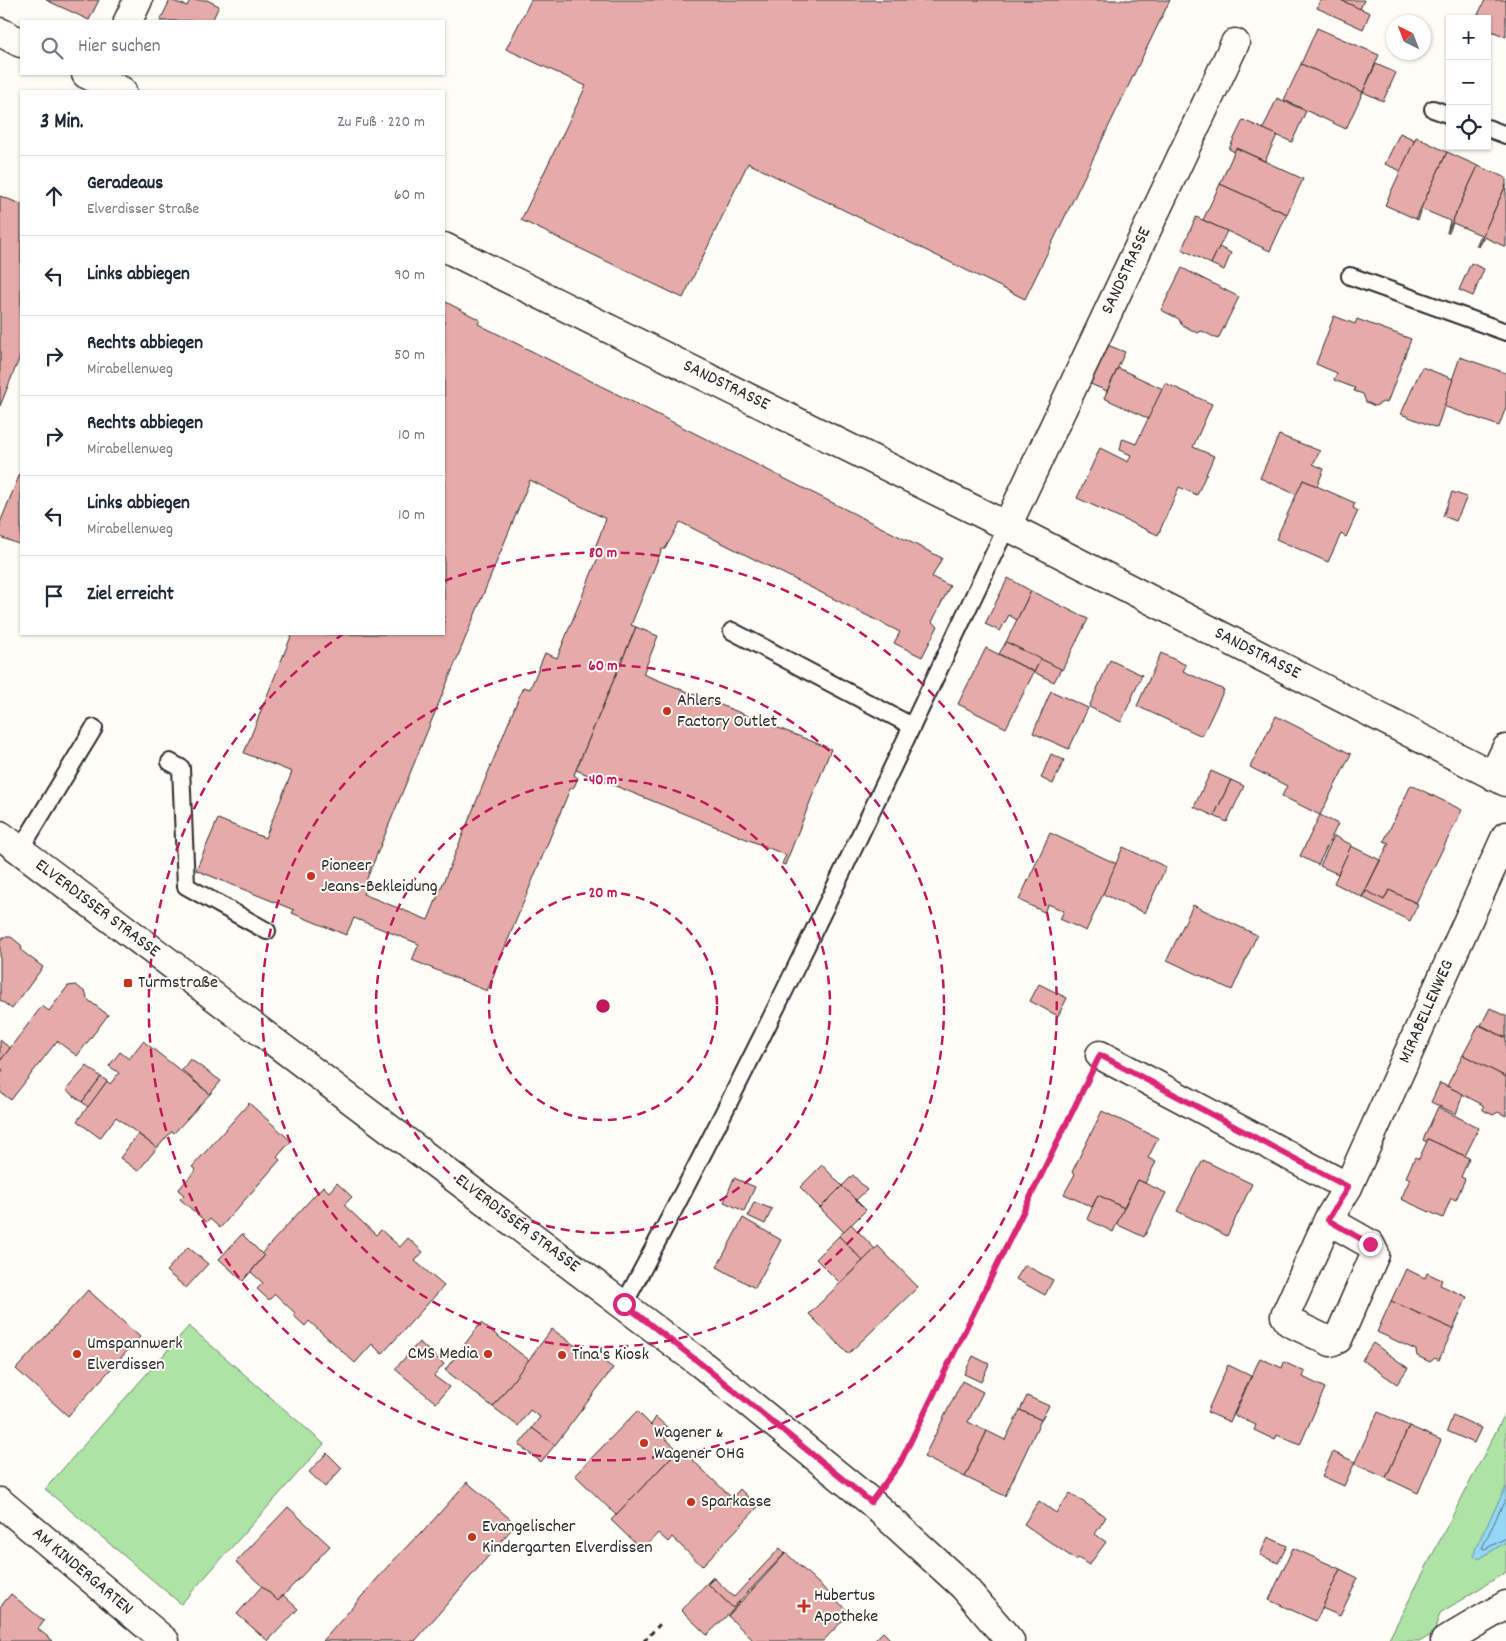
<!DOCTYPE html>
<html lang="de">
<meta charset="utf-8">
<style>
body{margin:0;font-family:Dekko,sans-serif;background:#f6f6f7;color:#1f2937}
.controls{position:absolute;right:15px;top:15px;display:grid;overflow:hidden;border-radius:0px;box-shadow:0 1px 4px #0004}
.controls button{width:45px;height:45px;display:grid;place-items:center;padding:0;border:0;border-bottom:1px solid #e0e1e3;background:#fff;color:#1f2937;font:25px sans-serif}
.compass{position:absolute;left:1386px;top:15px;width:45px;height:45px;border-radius:50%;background:#fff;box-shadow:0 1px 4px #0004;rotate:318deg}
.stop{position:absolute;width:15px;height:15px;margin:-11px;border:4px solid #db2777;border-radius:50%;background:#fff}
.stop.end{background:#db2777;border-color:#fff;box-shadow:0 1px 5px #0008}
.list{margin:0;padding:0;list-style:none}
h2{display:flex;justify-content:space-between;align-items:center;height:65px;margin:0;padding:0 20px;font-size:21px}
h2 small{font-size:16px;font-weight:400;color:#747a83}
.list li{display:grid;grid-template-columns:32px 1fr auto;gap:15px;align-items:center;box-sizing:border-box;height:80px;padding:0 20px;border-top:1px solid #e0e1e3}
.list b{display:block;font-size:19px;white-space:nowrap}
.list p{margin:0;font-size:16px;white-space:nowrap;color:#747a83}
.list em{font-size:16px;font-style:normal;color:#747a83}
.icon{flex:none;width:28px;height:28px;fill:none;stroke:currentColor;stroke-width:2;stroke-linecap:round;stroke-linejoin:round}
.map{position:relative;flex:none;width:1506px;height:1641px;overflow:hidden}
.search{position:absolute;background:#fff;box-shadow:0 1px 4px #0004;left:20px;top:20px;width:425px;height:55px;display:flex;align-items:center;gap:12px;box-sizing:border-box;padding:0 18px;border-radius:0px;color:#747a83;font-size:19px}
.panel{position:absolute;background:#fff;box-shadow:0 1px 4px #0004;left:20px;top:90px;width:425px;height:545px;border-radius:0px}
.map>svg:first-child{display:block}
</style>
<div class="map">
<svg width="1506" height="1641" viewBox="0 0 1506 1641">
<rect width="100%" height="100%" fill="#fdfcf7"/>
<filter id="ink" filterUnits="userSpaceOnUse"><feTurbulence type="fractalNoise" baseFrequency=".02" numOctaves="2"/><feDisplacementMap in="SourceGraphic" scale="10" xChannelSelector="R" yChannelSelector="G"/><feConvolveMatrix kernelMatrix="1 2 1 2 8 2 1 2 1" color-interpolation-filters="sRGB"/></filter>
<g filter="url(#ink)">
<g fill="#ade3a5" stroke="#6c8768">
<path d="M189,1326l135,118 -143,160 -136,-115z"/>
<path d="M1506,1412v160l-66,41 -6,20 -13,8h-33z"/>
</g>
<path fill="#93d7f5" stroke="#6992a4" d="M1506,1487v55l-27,17 -5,-4 1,-6z"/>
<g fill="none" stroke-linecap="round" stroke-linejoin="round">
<path stroke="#55707c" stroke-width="1" d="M1506,1498l-24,50 3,1 21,-11"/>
</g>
<g fill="#e6aba9" stroke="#2b2b2b" fill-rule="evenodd">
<path d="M46,0h53l-10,20z"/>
<path d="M170,0l17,6 3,-6h17l12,6 -7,15 -5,-2 -1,2h-46z"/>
<path d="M531,0h639l-145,299 -277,-136 -65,135 -162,-78 65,-134 -80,-37z"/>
<path d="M1320,0h21l29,13 -7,16 -46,-21z"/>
<path d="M1341,0h23l-4,9z"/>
<path d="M1485,0h21v37l-19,-8v-10h-11z"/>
<path d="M1317,28l62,27 -16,37 -62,-28z"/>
<path d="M1301,64l62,28 -17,37 -62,-29z"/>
<path d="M1376,64l20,9 -13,28 -20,-9z"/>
<path d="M1277,98l29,13 -14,31 -29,-13z"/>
<path d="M1243,120l34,15 -12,26 -29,-13 -1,4 -6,-3z"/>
<path d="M1400,133l15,7 -14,31 -16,-7z"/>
<path d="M1416,137l31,15 -31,67 -31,-14z"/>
<path d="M1236,148l67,31 -16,35 -67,-30z"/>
<path d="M1447,152l31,14 -31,67 3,-12 -28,-12 -4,11 -2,-1z"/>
<path d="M1478,166l28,12v7l-28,61h-2l5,-11 -28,-12 -4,10h-2z"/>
<path d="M1220,184l67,30 -17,37 -67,-31z"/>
<path d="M1506,185v62l-22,-10 -5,10 -1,-1z"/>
<path d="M0,196l21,8v150l-21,52z"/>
<path d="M1196,217l31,14 -16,33 -29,-15z"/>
<path d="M1219,247l12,6 -7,17 -13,-6z"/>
<path d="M1471,263l13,6 -11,27 -14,-6z"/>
<path d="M1182,268l57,29 -21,42 -16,-8 -5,2 -16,-9 -2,-5 -18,-9z"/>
<path d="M444,301l36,19 -2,4 464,234 -10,19 18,9 -18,36 6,4 -16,31 -28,-14 6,-11 -220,-110 -15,27h-3l-31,76 5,2 -60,143 -2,5 4,3 -4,9 -4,2 -83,202 -75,-31 7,-16 -65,-26 -8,17 -54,-22 2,-3 -98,-40 22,-51 47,19 27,-66 -48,-19 48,-119h152zM530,480l76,39 -13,34 6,2 -42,103 -12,-5 -15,36 -7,-2 -95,233 -65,-26 5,-13h-2z"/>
<path d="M1334,316l21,8 2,-5 54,20 -24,64 -4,-1 -8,4 -9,-4 -3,-8 -9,-3 1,-3 -21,-8 3,-7 -21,-9z"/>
<path d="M1105,344l20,8 -18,39 -19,-8z"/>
<path d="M1460,357l46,16v34l-7,19 -56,-20z"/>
<path d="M1422,367l31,12 -16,49 -36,-14z"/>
<path d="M1118,368l45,21 -14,30 -45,-21z"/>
<path d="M1165,383l47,21 -19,43 21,9 -17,39 -18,-8 -21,48 -81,-37 23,-50 28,14 3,-7 -11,-5 2,-10 1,-1 13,5z"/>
<path d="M1279,435l41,16 -7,13 11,5 -7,17 -14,-6 -6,15 -37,-17z"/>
<path d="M21,471v74l-21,-8v-14z"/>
<path d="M1303,480l52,23 -2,5 5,3 -12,26 -5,-3 -13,28 -52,-23z"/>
<path d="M1452,492l15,5 -11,24 -13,-5z"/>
<path d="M1008,578l23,13 -14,29 -8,-5 -9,16 -15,-7z"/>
<path d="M1031,591l57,28 -26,51 -56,-28z"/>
<path d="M636,627l22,9 -15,38 188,75 -46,116 -3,-1 4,-9 -210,-85z"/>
<path d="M1006,642l35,17 -7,13 -35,-18z"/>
<path d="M986,648l48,24 -28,56 -48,-24z"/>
<path d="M1161,653l25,12 -3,6 41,19 -22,46 -65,-30z"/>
<path d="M1041,659l20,10 -7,13 -20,-10z"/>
<path d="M1110,660l32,15 -21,47 -32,-15z"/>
<path d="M1051,691l37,17 -19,41 -36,-16z"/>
<path d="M1276,716l75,38 -31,61 -38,-19 5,-10 -37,-19z"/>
<path d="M1051,754l13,6 -11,24 -12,-6z"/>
<path d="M1211,771l20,9 -17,36 -20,-9z"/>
<path d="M1231,780l13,6 -17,36 -13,-6z"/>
<path d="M1411,785l51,25 -46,93 -27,-13 -5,10 -19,-9 24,-48 -5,-2z"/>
<path d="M1320,815l18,9 -20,41 -18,-9z"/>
<path d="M1050,833l67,31 -31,67 -26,-12 4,-8 -16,-7 -4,8 -25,-12z"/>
<path d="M1334,836l18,9 -14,29 -18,-8z"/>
<path d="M1351,846l29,14 -18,37 -28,-14z"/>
<path d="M1123,847l43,20 -21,46 -42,-19z"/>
<path d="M1389,890l29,14 -8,17 -48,-24 5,-6 17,9z"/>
<path d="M1193,905l64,30 -25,55 -65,-30z"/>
<path d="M3,937h8l10,8 1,6 21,16 -31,42 -12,-9v-58z"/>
<path d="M1039,984l28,14 -9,18 -28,-15z"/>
<path d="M76,985l10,8 1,6 21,16 -31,41 -20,-15 -46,59 -11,-8v-18l3,-4 -3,-3v-6l42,-55 7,5 19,-25z"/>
<path d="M1490,1008l16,8v22l-25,-13z"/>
<path d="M1479,1025l27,13v39l-43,-22z"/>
<path d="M0,1040l10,8 -10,13z"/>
<path d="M143,1041l67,53 -36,39 -2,-2 -15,17 -41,-31 -16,21 -23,-17 30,-40 3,3 9,-11 -10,-7 11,-14 9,7z"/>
<path d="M1463,1055l43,22v39l-8,-4 -5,3 -10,-5v-5l-36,-19z"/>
<path d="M190,1059l31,22 -11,13 -28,-24z"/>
<path d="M87,1066l14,11 -19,25 -16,-12z"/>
<path d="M101,1077l6,4 -19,26 -6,-5z"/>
<path d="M1440,1083l23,11 -7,20 -25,-12z"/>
<path d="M249,1103l42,38 -14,16 3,3 -60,68 -10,-9 -4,3 -26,-23 4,-4 -6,-5 18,-20 -4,-3z"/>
<path d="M1438,1107l41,21 -14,28 -37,-17 -1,3 -4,-2z"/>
<path d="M1102,1111l56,27 -10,20 8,4 -11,21 -7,-3 -14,28 -26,-13 -6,12 -28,-13 11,-20 -3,-2z"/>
<path d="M138,1134l19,14 -19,23 -18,-13z"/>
<path d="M1428,1139l41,19 -8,19 4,2 -9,21 -5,-2 -8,20 -42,-19 9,-20 -4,-2 9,-20 4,2z"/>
<path d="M1203,1160l49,24 -25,52 -50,-25z"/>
<path d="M822,1165l20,21 -22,22 -20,-21z"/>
<path d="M853,1175l14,15 -11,10 -14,-14z"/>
<path d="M734,1178l21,9 -11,24 -20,-9z"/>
<path d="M1138,1180l28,13 -22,44 -28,-13z"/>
<path d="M337,1183l15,14 -8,8 32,30 5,-5 19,17 8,-9 15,14 -8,9 29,25 -62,68 -10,-10 -17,19 -46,-42 -4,5 -12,-11 2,-2 -20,-19 -6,6 -12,-11 6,-6 -12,-11 13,-16 -3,-2 62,-68 6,6z"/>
<path d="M842,1186l24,24 -22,22 -24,-24z"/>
<path d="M1098,1195l26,13 -11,24 -26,-13z"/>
<path d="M754,1202l18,7 -7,15 -17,-8z"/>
<path d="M743,1218l38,22 -26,48 -38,-21z"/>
<path d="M851,1224l24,25 -12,12 -24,-25z"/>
<path d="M242,1234l22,22 -21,25 -24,-22z"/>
<path d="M839,1236l24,25 -23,22 -24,-24z"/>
<path d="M878,1246l40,41 -70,67 -39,-40z"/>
<path d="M188,1247l20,17 -22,24 -20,-17z"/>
<path d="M1025,1265l28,15 -8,15 -29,-16z"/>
<path d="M1406,1269l19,9 2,-5 15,7 -2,5 27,12 -14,32 -62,-28z"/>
<path d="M88,1290l52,47 -72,79 -52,-47z"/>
<path d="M1391,1301l62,28 -14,31 -4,-2 -5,4 -13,-6 -1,-6 -39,-18z"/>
<path d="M481,1323l48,37 -36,47 -48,-37z"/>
<path d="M552,1329l36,26 3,-3 22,16 -58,77 -23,-17 8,-11 -10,-7 -12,16 -25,-19z"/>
<path d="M419,1342l25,22 -10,12 15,11 -13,16 -41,-34z"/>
<path d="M1373,1343l35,25 -11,16 -35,-24z"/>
<path d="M973,1356l16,8 -8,18 -17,-8z"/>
<path d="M1260,1358l22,10 2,-6 21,10 -2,5 22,11 -25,57 -23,-10 -2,5 -21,-10 2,-5 -22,-10z"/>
<path d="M1228,1365l23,11 -21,46 -23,-10z"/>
<path d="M962,1381l21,11 -15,30 19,9 -22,46 -41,-20z"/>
<path d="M1027,1396l22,10 -8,14 -21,-10z"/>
<path d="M1020,1410l21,10 -36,76 -40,-19 22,-46 18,9z"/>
<path d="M637,1411l14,14 5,-8 15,14 -7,6 14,13 -62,65 -41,-40z"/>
<path d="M1378,1412l31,14 -23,52 -32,-14z"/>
<path d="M1453,1415l28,13 -7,15 -27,-12z"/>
<path d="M1409,1426l32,14 -23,53 -32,-15z"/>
<path d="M532,1428l23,17 -14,17 -22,-17z"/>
<path d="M680,1448l52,50 8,-9 18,18 -56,59 -30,-29 -4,5 -10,-9 -16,17 -31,-30z"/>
<path d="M1333,1452l22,10 -11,24 -22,-10z"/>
<path d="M327,1453l15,15 -17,19 -16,-15z"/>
<path d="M467,1482l49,42 -101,117h-92l66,-76 32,-33 1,1z"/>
<path d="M1070,1493l36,24 -11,17 11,8 -17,23 -11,-7 -2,2 -52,-36 15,-23 17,12z"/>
<path d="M288,1507l42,39 -52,55 -42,-39z"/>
<path d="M1268,1537l19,9 -9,17 -18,-8z"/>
<path d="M780,1548l5,5 -52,55 -25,-24 6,-6 20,19z"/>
<path d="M1293,1548l47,21 -24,52 -47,-21z"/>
<path d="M786,1553l64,60 -27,28h-69l-26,-25z"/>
<path d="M1340,1569l18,9 -18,38 -18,-8z"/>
<path d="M713,1577l-5,7 25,24 6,-6 1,1 -33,32 -26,-25z"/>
<path d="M262,1586l16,15 5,-6 15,14 -30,32 -31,-27z"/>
<path d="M11,1594l33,27 -6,8 15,12h-53v-34z"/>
<path d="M883,1632l9,9h-18z"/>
</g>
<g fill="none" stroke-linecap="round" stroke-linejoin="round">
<defs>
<g id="lane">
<path d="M1433,109l17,6"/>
<path d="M1487,128l19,7"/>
<path d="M1350,276l156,56"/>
<path d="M732,631l180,95"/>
<path d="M170,762l11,6 5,118 81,45"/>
<path d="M20,850l74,-122"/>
<path d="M624,1304c137,-255 259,-517 383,-778"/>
</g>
<g id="street">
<path d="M128,21l10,-21"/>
<path d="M0,32l21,11"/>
<path d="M86,74l36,17"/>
<path d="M444,247l563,279 499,256"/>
<path d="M1007,526l228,-483"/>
<path d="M1493,776l13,-27"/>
<path d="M1100,1055l248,132"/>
<path d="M1328,1220l42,24 5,10 -37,85 -7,3 -42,-20 -4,-6 43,-96 20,-33 158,-351"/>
<path d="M0,1502l165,139"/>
<path d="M1445,1641l61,-36"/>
</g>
<path id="secondary" d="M0,835l700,528 171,139 92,84 47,55"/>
</defs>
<use href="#lane" stroke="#2b2b2b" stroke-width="20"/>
<use href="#street" stroke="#2b2b2b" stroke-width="31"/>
<use href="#secondary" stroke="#2b2b2b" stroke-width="31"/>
<g stroke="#2b2b2b" stroke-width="3" stroke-dasharray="5 4" stroke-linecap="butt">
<path d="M891,1476l9,-13 185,-378"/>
<path d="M644,1641l18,-19"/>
</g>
<use href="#lane" stroke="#fdfcf7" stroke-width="16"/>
<use href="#street" stroke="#fdfcf7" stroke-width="28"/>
<use href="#secondary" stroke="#fdfcf7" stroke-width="28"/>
</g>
</g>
<g fill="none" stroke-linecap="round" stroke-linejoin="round" filter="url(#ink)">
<path stroke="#db2777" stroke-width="6" d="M624,1304l76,59 171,139 29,-39 200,-408 248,132 -20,33 42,24"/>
</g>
<g fill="none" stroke="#c2185b" stroke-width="2.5" stroke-dasharray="9 6">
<circle cx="603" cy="1006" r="114"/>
<circle cx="603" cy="1006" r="227"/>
<circle cx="603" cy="1006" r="341"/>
<path d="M444 581A454 454 0 1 1 343 634"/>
</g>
<g fill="#c8321e" stroke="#fdfcf7" stroke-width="2">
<circle cx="667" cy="711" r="5"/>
<circle cx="311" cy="876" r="5"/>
<rect x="123" y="978" width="10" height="10" rx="2.5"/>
<circle cx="77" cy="1354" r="5"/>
<circle cx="488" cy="1354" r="5"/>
<circle cx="562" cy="1355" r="5"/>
<circle cx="644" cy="1443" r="5"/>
<circle cx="691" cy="1502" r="5"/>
<circle cx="472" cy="1537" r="5"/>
<path d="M801.5 1598.5h5v5h5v5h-5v5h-5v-5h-5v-5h5z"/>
</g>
<g text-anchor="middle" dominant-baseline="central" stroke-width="4" stroke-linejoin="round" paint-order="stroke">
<g font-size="18" fill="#2b2b2b" stroke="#fdfcf7">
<text transform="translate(1127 271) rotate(-65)">SANDSTRASSE</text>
<text transform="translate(726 386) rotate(26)">SANDSTRASSE</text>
<text transform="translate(1257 654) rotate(27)">SANDSTRASSE</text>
<text transform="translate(97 909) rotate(37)">ELVERDISSER STRASSE</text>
<text transform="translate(1427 1012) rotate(-66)">MIRABELLENWEG</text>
<text transform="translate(517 1224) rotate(37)">ELVERDISSER STRASSE</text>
<text transform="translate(82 1572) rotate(40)">AM KINDERGARTEN</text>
</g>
<g font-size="18" fill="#2b2b2b" stroke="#fdfcf7" text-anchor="start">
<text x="677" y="701">Ahlers<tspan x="677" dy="21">Factory Outlet</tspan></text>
<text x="321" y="866">Pioneer<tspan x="321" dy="21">Jeans-Bekleidung</tspan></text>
<text x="138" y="983">Turmstraße</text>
<text x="87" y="1344">Umspannwerk<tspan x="87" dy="21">Elverdissen</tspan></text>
<text x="478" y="1354" text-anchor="end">CMS Media</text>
<text x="572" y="1355">Tina's Kiosk</text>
<text x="654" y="1433">Wagener &amp;<tspan x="654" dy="21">Wagener OHG</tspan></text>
<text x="701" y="1502">Sparkasse</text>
<text x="482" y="1527">Evangelischer<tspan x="482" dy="21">Kindergarten Elverdissen</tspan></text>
<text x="814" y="1596">Hubertus<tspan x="814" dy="21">Apotheke</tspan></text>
</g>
</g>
<circle cx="603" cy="1006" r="8" fill="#c2185b" stroke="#fdfcf7" stroke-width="2.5"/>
<g font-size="15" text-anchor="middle" font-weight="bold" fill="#c2185b" stroke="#fdfcf7" stroke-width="4" stroke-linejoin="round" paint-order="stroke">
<text x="603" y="557">80 m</text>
<text x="603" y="670">60 m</text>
<text x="603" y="784">40 m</text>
<text x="603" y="897">20 m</text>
</g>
</svg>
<div class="controls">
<button>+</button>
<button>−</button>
<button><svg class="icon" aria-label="locate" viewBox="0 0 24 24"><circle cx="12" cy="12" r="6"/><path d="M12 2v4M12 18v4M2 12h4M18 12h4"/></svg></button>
</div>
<svg class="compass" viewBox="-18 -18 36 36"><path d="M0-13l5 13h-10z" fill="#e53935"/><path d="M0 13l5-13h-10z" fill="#747a83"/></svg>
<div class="stop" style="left:624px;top:1304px"></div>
<div class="stop end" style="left:1370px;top:1244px"></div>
<div class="search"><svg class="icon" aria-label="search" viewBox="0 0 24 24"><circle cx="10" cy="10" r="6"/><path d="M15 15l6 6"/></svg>Hier suchen</div>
<section class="panel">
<h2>3 Min.<small>Zu Fuß · 220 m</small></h2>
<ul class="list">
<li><svg class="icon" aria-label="ahead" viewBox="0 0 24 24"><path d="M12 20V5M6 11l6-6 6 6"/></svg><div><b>Geradeaus</b><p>Elverdisser Straße</p></div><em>60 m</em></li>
<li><svg class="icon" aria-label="left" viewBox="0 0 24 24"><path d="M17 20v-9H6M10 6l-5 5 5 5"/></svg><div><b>Links abbiegen</b></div><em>90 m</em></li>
<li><svg class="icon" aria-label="right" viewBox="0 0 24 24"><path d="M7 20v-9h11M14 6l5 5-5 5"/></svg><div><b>Rechts abbiegen</b><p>Mirabellenweg</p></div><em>50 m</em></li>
<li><svg class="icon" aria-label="right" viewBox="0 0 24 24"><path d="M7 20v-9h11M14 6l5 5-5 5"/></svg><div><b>Rechts abbiegen</b><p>Mirabellenweg</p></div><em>10 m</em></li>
<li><svg class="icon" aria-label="left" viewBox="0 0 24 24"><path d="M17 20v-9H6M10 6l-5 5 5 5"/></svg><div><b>Links abbiegen</b><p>Mirabellenweg</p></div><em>10 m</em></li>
<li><svg class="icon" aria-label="arrive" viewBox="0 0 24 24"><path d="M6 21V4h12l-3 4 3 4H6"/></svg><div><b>Ziel erreicht</b></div></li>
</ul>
</section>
</div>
